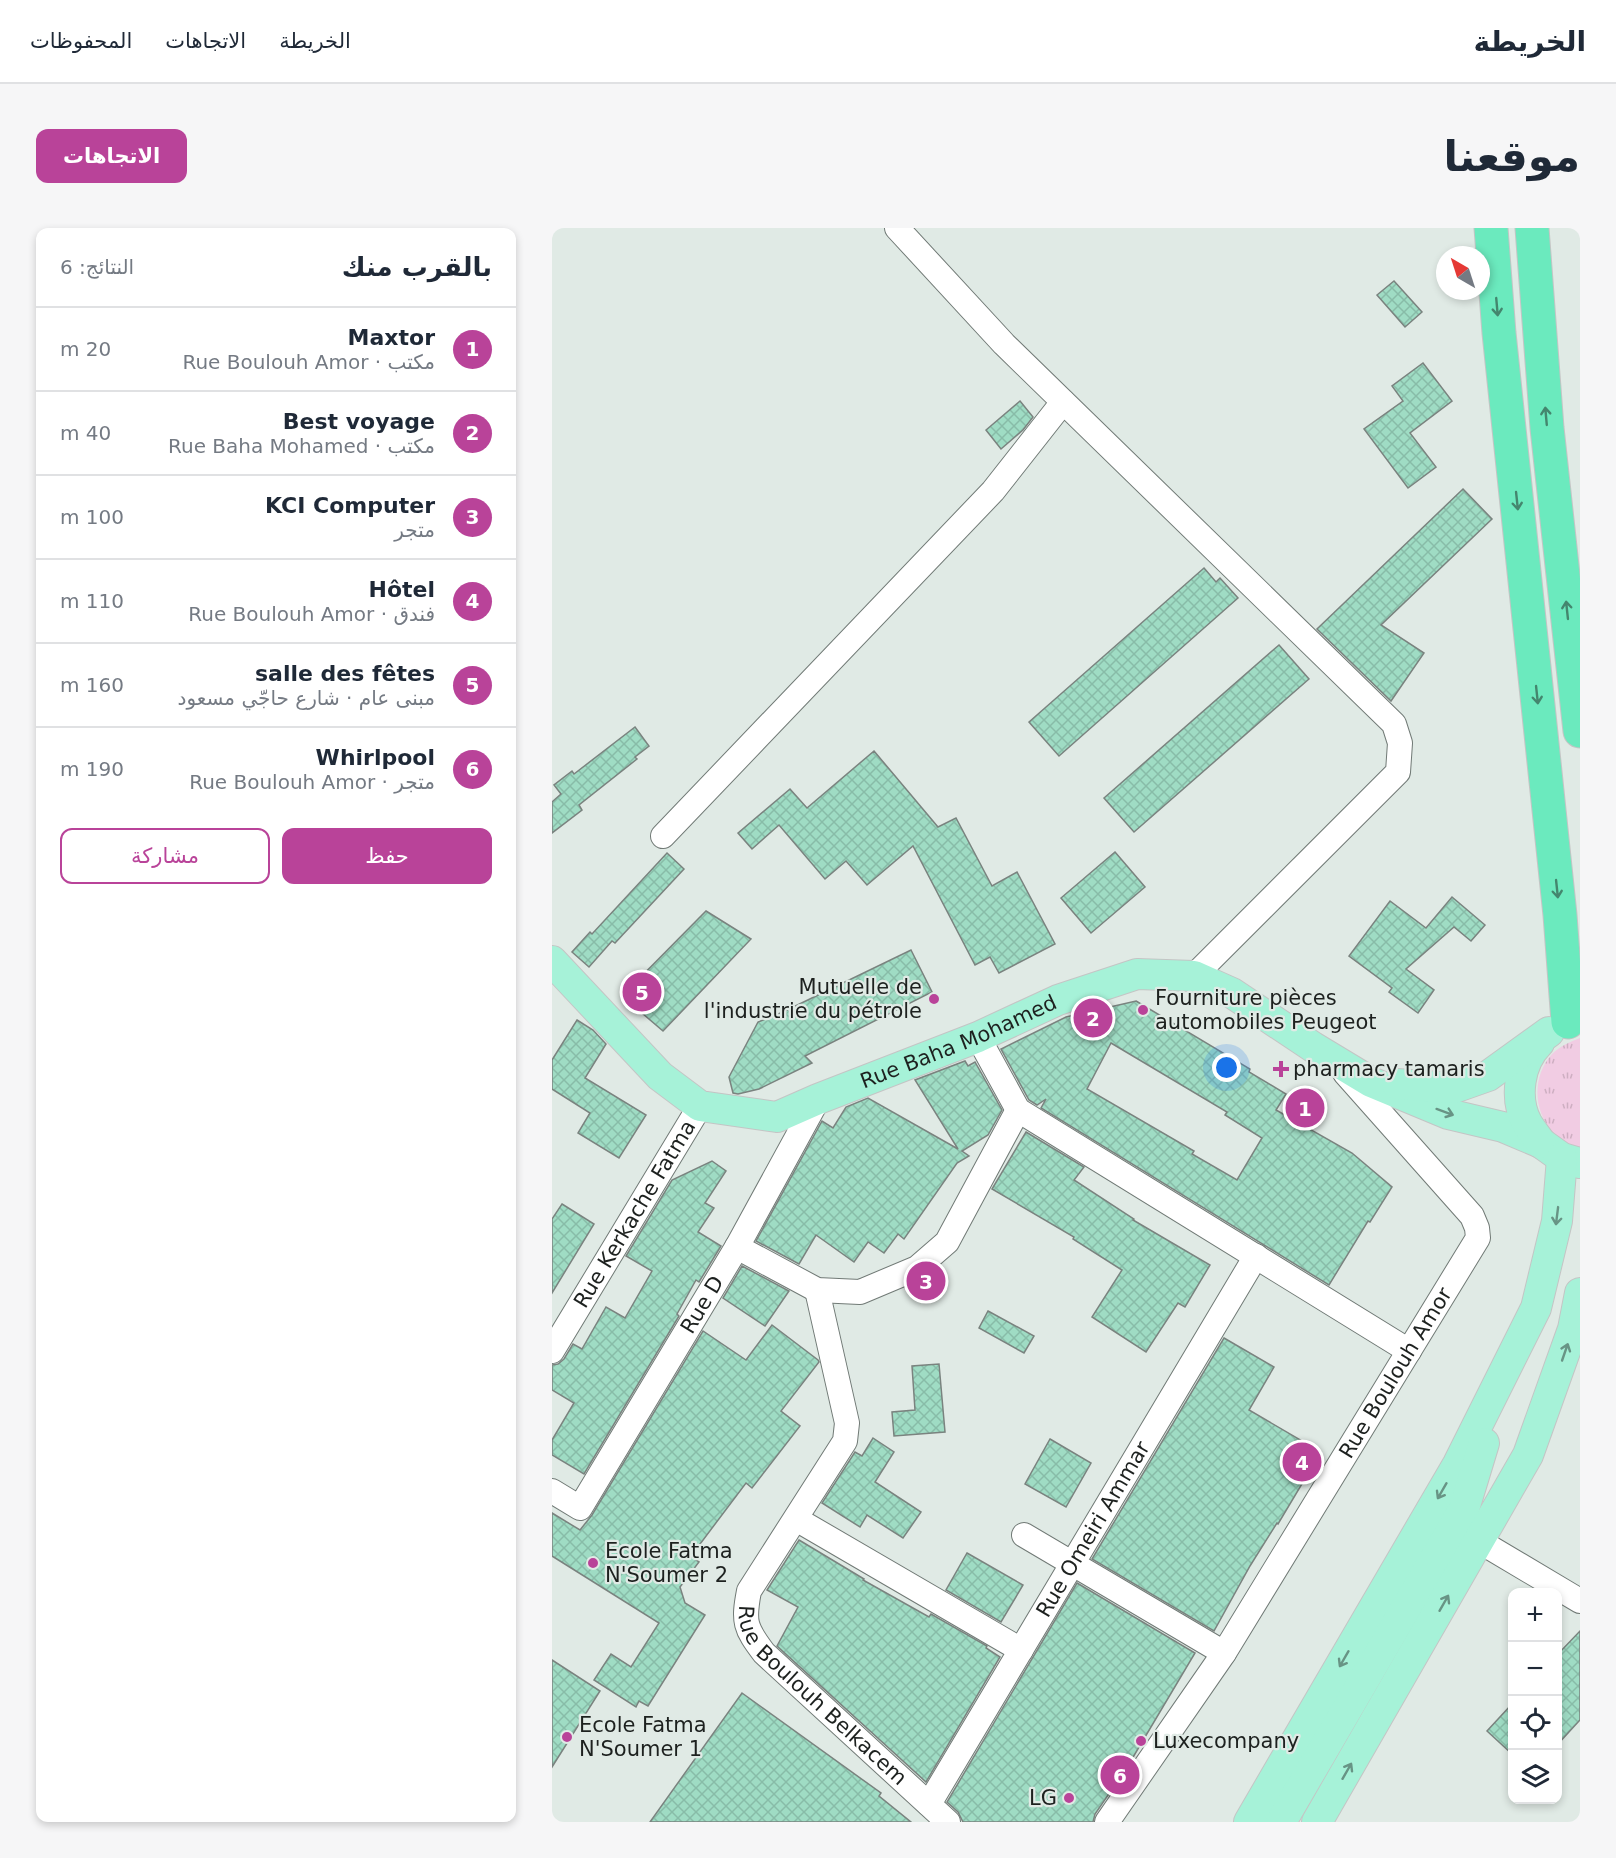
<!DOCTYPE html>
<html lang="ar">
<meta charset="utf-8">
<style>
body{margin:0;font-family:"DejaVu Sans",Cairo,sans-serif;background:#f6f6f7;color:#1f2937;direction:rtl}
.controls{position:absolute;right:18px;bottom:18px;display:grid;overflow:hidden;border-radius:12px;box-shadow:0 3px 9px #0003}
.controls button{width:54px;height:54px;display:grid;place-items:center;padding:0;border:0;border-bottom:2px solid #e0e1e3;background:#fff;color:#1f2937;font:30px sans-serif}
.compass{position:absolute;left:884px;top:18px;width:54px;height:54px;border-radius:50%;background:#fff;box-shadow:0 3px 9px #0003;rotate:321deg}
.you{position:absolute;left:675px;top:840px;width:21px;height:21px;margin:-15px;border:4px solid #fff;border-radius:50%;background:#1a73e8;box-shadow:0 0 0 9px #1a73e833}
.badge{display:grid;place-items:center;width:39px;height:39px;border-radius:50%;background:#b94399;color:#fff;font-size:20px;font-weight:700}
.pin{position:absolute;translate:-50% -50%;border:3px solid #fff;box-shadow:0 2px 6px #0006}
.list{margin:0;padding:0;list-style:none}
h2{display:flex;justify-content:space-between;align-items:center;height:78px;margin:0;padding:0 24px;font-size:26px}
h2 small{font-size:20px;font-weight:400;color:#747a83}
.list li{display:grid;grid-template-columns:39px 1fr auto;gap:18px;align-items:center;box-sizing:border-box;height:84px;padding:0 24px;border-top:2px solid #e0e1e3}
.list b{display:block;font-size:22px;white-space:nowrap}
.list p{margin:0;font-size:20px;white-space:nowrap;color:#747a83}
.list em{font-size:20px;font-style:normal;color:#747a83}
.actions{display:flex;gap:12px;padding:18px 24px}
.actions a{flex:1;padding:14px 0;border:2px solid #b94399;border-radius:12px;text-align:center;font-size:21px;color:#b94399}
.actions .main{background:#b94399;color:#fff}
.icon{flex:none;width:33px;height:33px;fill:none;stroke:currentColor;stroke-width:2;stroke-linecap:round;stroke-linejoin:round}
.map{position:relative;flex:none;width:1028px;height:1594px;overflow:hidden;direction:ltr;border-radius:12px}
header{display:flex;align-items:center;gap:36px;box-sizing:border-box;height:84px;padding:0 30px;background:#fff;border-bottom:2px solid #e0e1e3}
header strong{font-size:28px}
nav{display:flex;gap:33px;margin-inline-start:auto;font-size:21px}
.intro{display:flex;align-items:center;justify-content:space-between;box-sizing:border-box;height:144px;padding:0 36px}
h1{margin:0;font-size:42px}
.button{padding:15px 27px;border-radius:12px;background:#b94399;color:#fff;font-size:21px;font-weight:700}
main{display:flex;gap:36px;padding:0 36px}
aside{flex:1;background:#fff;border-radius:12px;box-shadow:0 3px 9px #0003}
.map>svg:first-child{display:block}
</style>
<header>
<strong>الخريطة</strong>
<nav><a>الخريطة</a><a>الاتجاهات</a><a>المحفوظات</a></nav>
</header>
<div class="intro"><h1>موقعنا</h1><a class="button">الاتجاهات</a></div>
<main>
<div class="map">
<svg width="1028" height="1594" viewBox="0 0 1028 1594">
<defs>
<pattern id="grass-tufts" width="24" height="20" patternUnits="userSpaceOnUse" patternTransform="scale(1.5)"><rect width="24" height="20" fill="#f1cce3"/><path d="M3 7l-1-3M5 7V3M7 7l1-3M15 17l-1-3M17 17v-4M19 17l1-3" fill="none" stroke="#ceafc2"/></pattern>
<pattern id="building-cross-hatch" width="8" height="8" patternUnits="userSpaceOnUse" patternTransform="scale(1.5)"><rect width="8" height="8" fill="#9fdcc4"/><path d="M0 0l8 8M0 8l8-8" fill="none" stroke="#88bca8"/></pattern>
</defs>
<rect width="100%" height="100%" fill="#e0eae5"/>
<path fill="url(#grass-tufts)" d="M1028,810v109c-11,-2 -20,-9 -28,-16 -19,-21 -20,-55 0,-77 8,-8 18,-12 28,-16z"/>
<g fill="url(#building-cross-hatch)" stroke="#7a837f" stroke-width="1.5" fill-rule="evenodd">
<path d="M842,53l28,31 -17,15 -28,-32z"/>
<path d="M871,135l29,38 -42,32 26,34 -28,21 -44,-59 39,-28 -11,-15z"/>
<path d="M468,173l13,16 -10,13 -22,19 -15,-19z"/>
<path d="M911,261l29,30 -111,106 43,28 -33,48 -74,-72z"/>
<path d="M652,340l12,14 4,-4 18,20 -179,158 -30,-34z"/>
<path d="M727,417l30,34 -175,153 -30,-34z"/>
<path d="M83,499l14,19 -14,11 2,2 -58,46 3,5 -30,23v-31l9,-8 -7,-9 18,-14 2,3z"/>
<path d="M322,523l64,76 18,-9 36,68 25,-14 38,72 -56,29 -9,-16 -15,8 -62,-119 -46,39 -21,-24 -21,18 -46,-54 -27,24 -14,-16 52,-44 17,19z"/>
<path d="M563,624l30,35 -54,46 -30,-35z"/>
<path d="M115,625l17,16 -69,74 -3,-2 -23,26 -17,-15 18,-20 2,2z"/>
<path d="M900,669l33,28 -14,16 -17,-14 -48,42 28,21 -16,23 -29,-21 3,-4 -43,-32 41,-55 36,27z"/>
<path d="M154,683l45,28 -88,92 -41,-35z"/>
<path d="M359,722l21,42 -127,64 7,7 -53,26 -21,5 -5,-1 -4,-16 29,-55 25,-10z"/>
<path d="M584,773l114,68 -1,3 37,22 -10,16 76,43 40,34 -22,35 -2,-1 -39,64 -288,-177 5,-9 -9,6 -8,-5 -28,-51 65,-32zM559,815l116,69 -2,3 37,23 -25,42 -45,-26 2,-3 -107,-62z"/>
<path d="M25,792l16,10 13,14 -21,34 61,37 -27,43 -41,-25 12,-20 -38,-24v-29z"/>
<path d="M413,833l3,5 7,-4 27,48 -14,25 -26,16 7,5 -12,7 -53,76 -6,-5 -14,19 -16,-11 -14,20 -38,-27 -17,29 -43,-23 66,-120 11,7 13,-21 22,-9 90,51 -43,-69z"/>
<path d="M474,904l58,35 -10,13 60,39 -1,1 77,45 -25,42 -7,-4 -32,49 -54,-35 30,-47 -49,-31 1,-2 -82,-48z"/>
<path d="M160,933l14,10 -21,32 9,5 -16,24 23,14 -22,36 -3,-2 -19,34 2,2 -95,158 -32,-19v-15l22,-37 -22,-13v-25l6,-1 6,-5 9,-15 9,5 24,-42 19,11 27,-47 -26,-15 46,-76z"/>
<path d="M10,976l32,20 -42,69v-74z"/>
<path d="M190,1038l47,25 -24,35 -42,-28z"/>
<path d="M436,1083l46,25 -10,17 -45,-25z"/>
<path d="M220,1097l46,35 1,2 -38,49 19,15 -48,62 -6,-5 -55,73 8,6 -19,25 5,16 20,12 -57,91 -9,-5 -3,6 -42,-27 17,-26 20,13 28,-44 -107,-67v-43l28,17 12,-15 111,-184 43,29z"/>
<path d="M672,1110l50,29 -25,43 72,42 -43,72 -1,-1 -27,43 -36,65 -122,-72z"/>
<path d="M387,1136l6,68 -51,4 -2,-24 23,-2 -3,-44z"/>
<path d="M321,1210l21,14 -19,30 46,30 -18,26 -36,-23 -7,12 -38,-24 33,-51 7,4z"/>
<path d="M498,1211l41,24 -25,44 -41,-23z"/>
<path d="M247,1312l65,39 -1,1 66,37 2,-3 56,32 -1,2 14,9 -74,125 -149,-136 21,-39 -31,-17z"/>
<path d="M415,1325l56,32 -22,37 -55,-32z"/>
<path d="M525,1355l118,70 -69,116 -31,45 -2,8h-130l-5,-10 -11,-10z"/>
<path d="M1028,1403v89l-23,25v-90z"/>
<path d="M0,1432l48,31 -48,76z"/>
<path d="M190,1465l139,100 -2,3 32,26h-261z"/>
<path d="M960,1476v50l-25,-23z"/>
</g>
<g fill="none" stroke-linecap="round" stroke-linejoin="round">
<defs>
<g id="minor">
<path d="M345,0l107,116 390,380 6,19 -2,29 -204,204"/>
<path d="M111,608l330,-345 70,-89"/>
<path d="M426,809l40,73 391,241"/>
<path d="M185,1019l80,43 43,2 57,-24 30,-26 71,-132"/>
<path id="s1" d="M265,1062l30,133 -2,18 -96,150c-6,31 -4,37 15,62l184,169"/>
<path id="s2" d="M0,1123l148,-245"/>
<path id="s3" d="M0,1263l28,17 157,-261 81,-148"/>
<path d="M244,1291l225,131"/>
<path d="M472,1307l200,118"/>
<path d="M927,1313l101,60"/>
<path id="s4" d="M377,1576l327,-548"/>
<path id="s5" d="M555,1594l117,-169 254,-415 -1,-10 -5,-12 -127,-143"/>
</g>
<g id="major">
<path id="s6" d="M0,733l108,115 40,30 77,11 41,-18 160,-62 80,-37 79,-26 57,2 38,17 81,54 58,35 77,32 55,13 38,16 21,15 18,5"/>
<path d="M987,815c-20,20 -25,55 -12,80 4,7 10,14 14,20"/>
<path d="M845,856l57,4 34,-12 61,-44"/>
<path d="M697,1594l209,-358 78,-156 21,-87 5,-63"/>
<path d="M729,1594l183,-313 20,-66"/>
<path d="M765,1594l211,-367 45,-126 7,-36"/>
</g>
<g id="highway">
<path d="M939,0l8,105 61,582 8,107"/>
<path d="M980,0l15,200 33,303"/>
</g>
</defs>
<use href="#minor" stroke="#717a76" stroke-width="26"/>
<use href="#major" stroke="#c4c5c5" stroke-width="32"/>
<use href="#highway" stroke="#c4c5c5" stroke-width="35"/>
<use href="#minor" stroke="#fff" stroke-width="24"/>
<use href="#major" stroke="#a6f2d8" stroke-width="30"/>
<use href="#highway" stroke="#6beabe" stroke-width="33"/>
</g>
<defs><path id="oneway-shaft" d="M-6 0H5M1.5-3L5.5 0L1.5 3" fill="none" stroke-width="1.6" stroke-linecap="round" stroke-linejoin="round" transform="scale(1.5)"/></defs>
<g stroke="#44866e">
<use href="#oneway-shaft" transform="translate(945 79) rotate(85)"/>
<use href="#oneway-shaft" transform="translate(994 188) rotate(-95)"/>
<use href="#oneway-shaft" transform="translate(965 273) rotate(84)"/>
<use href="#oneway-shaft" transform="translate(1015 382) rotate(-96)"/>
<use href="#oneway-shaft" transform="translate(985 467) rotate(84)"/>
<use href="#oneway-shaft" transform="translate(1005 661) rotate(84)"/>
</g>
<g stroke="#689485">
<use href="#oneway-shaft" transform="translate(893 884) rotate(20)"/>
<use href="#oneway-shaft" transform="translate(1005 988) rotate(97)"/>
<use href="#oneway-shaft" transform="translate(1013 1124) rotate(-71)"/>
<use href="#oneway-shaft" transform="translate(890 1263) rotate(120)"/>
<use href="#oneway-shaft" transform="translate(892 1375) rotate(-60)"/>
<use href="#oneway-shaft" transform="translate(792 1431) rotate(120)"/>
<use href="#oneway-shaft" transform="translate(795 1543) rotate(-60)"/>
</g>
<g fill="#b94399" stroke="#e0eae5" stroke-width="2">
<circle cx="382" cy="771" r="6"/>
<circle cx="591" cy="782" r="6"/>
<path d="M726 832h6v6h6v6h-6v6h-6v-6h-6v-6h6z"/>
<circle cx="41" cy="1335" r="6"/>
<circle cx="15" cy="1509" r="6"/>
<circle cx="589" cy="1513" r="6"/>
<circle cx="517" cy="1570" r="6"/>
</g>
<g text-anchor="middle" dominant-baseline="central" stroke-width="4.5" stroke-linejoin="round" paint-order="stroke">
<g font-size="21" fill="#1d211f" stroke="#e0eae5" text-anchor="start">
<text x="370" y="759" text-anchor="end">Mutuelle de<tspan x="370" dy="24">l'industrie du pétrole</tspan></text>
<text x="603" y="770">Fourniture pièces<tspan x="603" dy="24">automobiles Peugeot</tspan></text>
<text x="741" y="841">pharmacy tamaris</text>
<text x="53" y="1323">Ecole Fatma<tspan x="53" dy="24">N'Soumer 2</tspan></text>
<text x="27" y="1497">Ecole Fatma<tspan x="27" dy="24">N'Soumer 1</tspan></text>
<text x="601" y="1513">Luxecompany</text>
<text x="505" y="1570" text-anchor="end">LG</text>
</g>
<g font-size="21" fill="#1d211f" stroke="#e0eae5">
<text stroke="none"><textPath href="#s6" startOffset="482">Rue Baha Mohamed</textPath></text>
<text stroke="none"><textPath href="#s2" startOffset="160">Rue Kerkache Fatma</textPath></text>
<text stroke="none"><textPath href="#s3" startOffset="270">Rue D</textPath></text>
<text stroke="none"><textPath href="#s5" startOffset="534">Rue Boulouh Amor</textPath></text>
<text stroke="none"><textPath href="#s4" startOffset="320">Rue Omeiri Ammar</textPath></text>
<text stroke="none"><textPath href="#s1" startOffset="468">Rue Boulouh Belkacem</textPath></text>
</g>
</g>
</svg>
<div class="controls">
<button>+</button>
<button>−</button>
<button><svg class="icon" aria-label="locate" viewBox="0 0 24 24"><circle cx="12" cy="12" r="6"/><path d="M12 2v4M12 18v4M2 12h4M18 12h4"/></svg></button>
<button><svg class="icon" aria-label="layers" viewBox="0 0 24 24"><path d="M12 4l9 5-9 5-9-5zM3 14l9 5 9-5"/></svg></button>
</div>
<svg class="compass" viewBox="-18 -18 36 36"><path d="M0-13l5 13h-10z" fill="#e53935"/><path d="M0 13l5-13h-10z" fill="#747a83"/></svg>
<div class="you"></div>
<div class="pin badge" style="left:753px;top:880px">1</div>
<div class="pin badge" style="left:541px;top:790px">2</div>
<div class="pin badge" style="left:374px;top:1053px">3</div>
<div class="pin badge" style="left:750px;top:1234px">4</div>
<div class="pin badge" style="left:90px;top:764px">5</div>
<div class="pin badge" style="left:568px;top:1547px">6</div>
</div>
<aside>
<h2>بالقرب منك<small>النتائج: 6</small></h2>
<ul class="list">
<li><span class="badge">1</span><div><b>Maxtor</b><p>مكتب · Rue Boulouh Amor</p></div><em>20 m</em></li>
<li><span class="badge">2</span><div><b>Best voyage</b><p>مكتب · Rue Baha Mohamed</p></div><em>40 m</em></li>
<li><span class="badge">3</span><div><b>KCI Computer</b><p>متجر</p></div><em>100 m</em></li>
<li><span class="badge">4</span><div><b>Hôtel</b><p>فندق · Rue Boulouh Amor</p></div><em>110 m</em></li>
<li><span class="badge">5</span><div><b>salle des fêtes</b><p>مبنى عام · شارع حاجّي مسعود</p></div><em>160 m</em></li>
<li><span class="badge">6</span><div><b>Whirlpool</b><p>متجر · Rue Boulouh Amor</p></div><em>190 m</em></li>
</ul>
<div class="actions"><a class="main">حفظ</a><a>مشاركة</a></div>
</aside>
</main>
